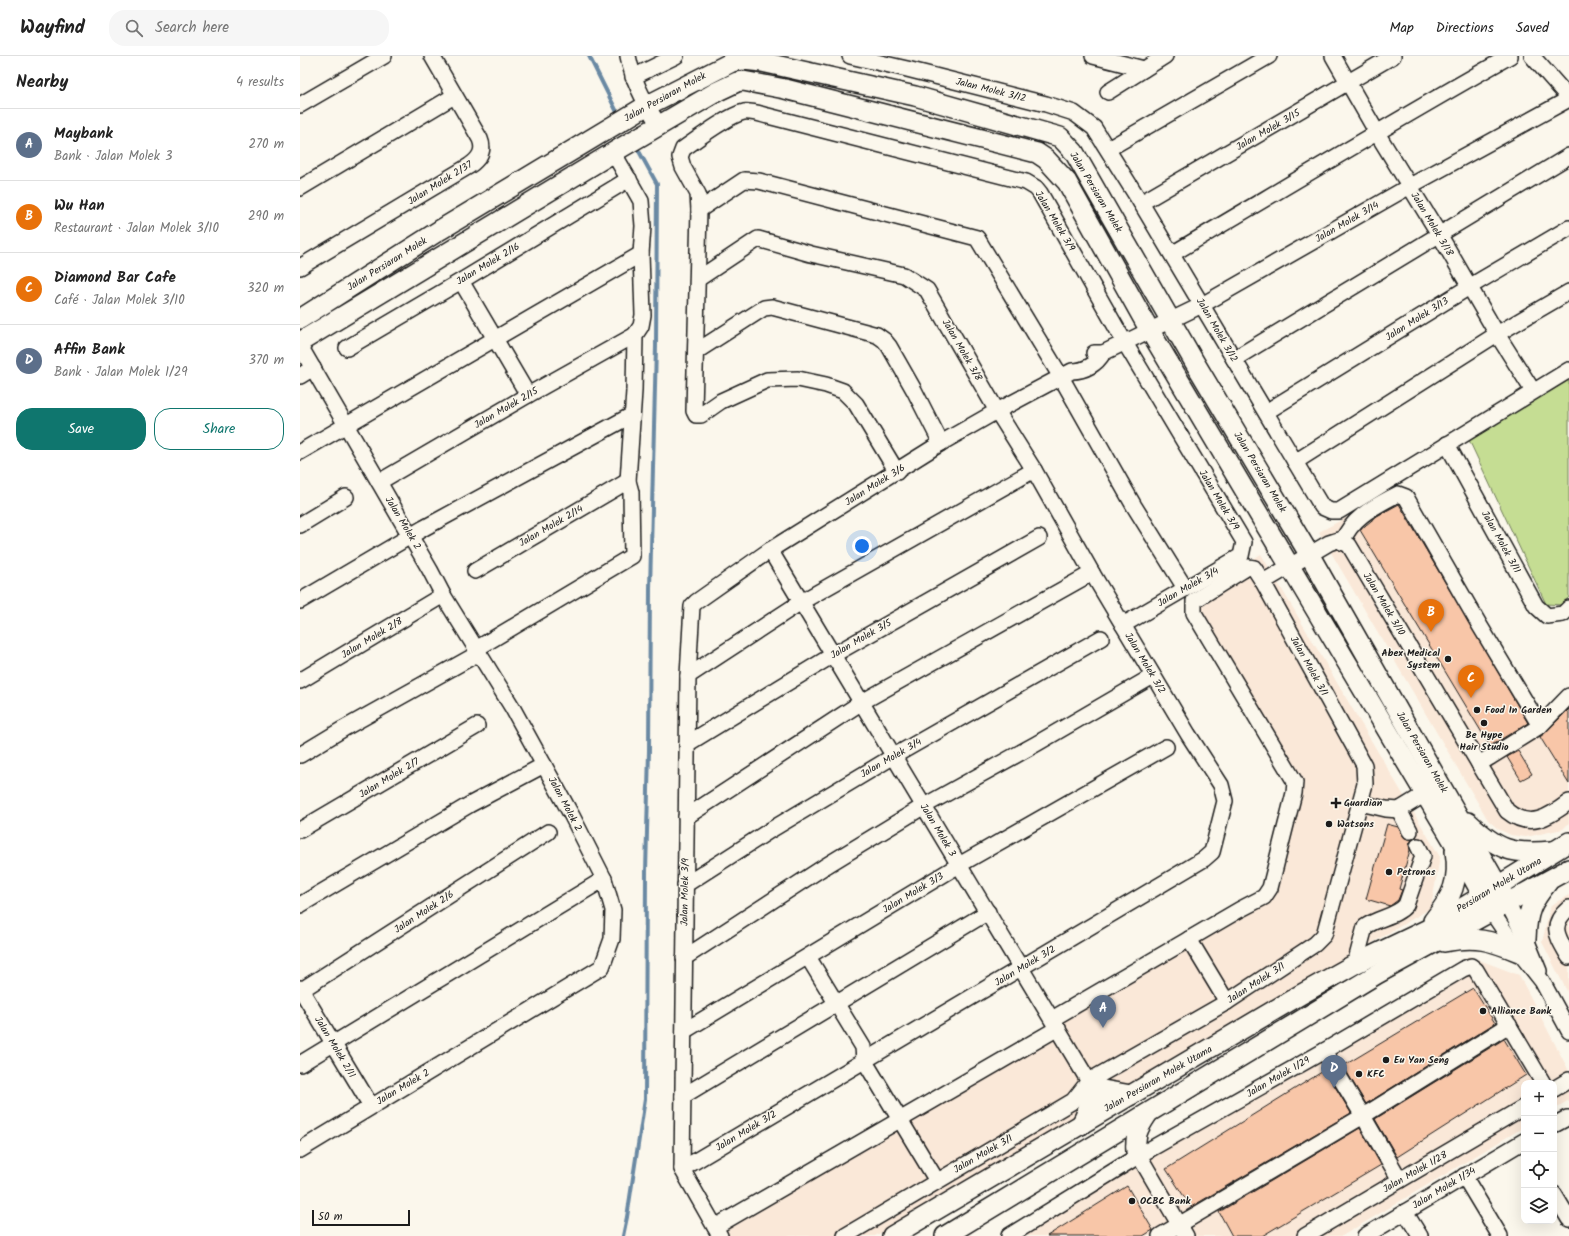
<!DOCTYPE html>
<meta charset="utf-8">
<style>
body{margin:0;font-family:Kalam,sans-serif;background:#f6f6f6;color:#222}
.controls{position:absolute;right:12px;bottom:12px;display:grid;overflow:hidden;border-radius:8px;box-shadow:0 4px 16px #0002}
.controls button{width:36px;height:36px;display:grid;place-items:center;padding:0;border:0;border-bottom:1px solid #e0e0e0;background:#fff;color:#222;font:20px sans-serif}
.scale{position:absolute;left:12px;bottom:10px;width:98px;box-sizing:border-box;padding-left:4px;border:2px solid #1c1c1c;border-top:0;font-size:11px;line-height:14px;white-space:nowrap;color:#1c1c1c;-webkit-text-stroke:3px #fbf7ec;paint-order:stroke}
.you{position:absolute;left:562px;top:490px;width:14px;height:14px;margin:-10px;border:3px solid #fff;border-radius:50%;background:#1a73e8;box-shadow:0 0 0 6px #1a73e833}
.badge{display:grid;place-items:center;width:26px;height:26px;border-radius:50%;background:#0f766e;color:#fff;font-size:13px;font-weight:700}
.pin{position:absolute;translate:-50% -33px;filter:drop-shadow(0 1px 2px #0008)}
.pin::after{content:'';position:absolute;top:21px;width:14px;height:12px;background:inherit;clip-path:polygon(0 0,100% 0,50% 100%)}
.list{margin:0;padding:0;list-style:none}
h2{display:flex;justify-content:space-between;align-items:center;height:52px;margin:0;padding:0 16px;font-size:17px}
h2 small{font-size:13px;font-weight:400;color:#767676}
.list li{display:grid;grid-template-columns:26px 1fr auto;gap:12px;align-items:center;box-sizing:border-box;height:72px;padding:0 16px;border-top:1px solid #e0e0e0}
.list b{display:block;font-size:15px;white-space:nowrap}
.list p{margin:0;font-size:13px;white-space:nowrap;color:#767676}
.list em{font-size:13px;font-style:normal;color:#767676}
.actions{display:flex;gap:8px;padding:12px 16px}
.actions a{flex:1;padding:9px 0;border:1px solid #0f766e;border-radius:16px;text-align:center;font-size:14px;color:#0f766e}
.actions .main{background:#0f766e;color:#fff}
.icon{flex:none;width:22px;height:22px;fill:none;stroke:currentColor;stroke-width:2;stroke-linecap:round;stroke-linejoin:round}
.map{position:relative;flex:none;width:1269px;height:1180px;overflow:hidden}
header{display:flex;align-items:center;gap:24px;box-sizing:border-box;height:56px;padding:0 20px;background:#fff;border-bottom:1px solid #e0e0e0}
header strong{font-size:19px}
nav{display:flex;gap:22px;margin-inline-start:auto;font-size:14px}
.search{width:280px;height:36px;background:#f6f6f6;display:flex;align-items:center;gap:10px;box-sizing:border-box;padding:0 14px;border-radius:16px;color:#767676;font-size:15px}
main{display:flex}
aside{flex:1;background:#fff}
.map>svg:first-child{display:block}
</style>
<header>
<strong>Wayfind</strong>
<div class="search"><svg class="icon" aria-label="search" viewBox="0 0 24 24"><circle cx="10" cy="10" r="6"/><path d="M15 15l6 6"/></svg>Search here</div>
<nav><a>Map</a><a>Directions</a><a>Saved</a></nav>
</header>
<main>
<aside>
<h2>Nearby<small>4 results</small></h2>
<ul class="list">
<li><span class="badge" style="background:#5c6f8a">A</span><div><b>Maybank</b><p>Bank · Jalan Molek 3</p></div><em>270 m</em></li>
<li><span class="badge" style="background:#e8710a">B</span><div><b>Wu Han</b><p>Restaurant · Jalan Molek 3/10</p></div><em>290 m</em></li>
<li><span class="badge" style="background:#e8710a">C</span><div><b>Diamond Bar Cafe</b><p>Café · Jalan Molek 3/10</p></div><em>320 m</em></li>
<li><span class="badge" style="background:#5c6f8a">D</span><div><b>Affin Bank</b><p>Bank · Jalan Molek 1/29</p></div><em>370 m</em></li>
</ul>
<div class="actions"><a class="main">Save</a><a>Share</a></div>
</aside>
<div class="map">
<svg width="1269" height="1180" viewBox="0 0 1269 1180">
<rect width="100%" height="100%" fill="#fbf7ec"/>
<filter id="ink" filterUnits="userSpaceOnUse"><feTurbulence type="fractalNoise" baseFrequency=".025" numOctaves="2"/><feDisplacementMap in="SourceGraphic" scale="8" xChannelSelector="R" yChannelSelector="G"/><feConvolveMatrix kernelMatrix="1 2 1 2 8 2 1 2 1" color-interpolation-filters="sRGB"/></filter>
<g filter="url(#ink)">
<g fill="#fae8d8">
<path d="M1100,433l141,229 28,-28v133l-6,6 -37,8 -15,-2 -13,-6 -10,-9 -169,-288z"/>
<path d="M961,498l179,303 -9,51 -556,328h-161l-5,-8 559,-333 26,-111 -105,-183z"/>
<path d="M1269,839v100l-27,-53 9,-37z"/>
<path d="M1169,900l50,19 50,96v29l-15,9v-26h-30v44l-182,109h-341z"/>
</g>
<path fill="#c5dd93" stroke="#707c58" d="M1269,324v217l-7,8 -16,-1 -77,-164z"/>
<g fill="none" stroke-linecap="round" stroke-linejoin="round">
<g stroke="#6b89a3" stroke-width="4">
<path d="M289,0l30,60"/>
<path d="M323,1180l4,-19 18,-118 1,-227 3,-122 1,-161 6,-243 1,-162 -22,-40"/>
</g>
</g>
<g fill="#f8c6a8" stroke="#1c1c1c">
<path d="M1099,448l129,219 -38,23 -130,-216 17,-14z"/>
<path d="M1269,653v75l-29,-47 6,-5z"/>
<path d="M1218,695l14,23 -11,6 -14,-23z"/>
<path d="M1087,768l11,3 7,11 7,1 -3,6 1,5 -11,39 3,1 -4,10 -8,6 -24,-7z"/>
<path d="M1173,932l22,35 -129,81 -23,-38z"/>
<path d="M1204,983l22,36 -129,82 -22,-38z"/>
<path d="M1025,1014l26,43 -160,94 -25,-38z"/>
<path d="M1060,1072l21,37 -119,71h-30l-13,-24z"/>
<path d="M827,1130l26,44 -10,6h-96z"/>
</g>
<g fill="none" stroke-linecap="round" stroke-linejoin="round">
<defs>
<g id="minor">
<path d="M328,0c5,26 17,48 31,69"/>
<path d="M550,0l57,13 139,35 28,9 20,15 47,75 181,304 9,4h8l230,-141"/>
<path d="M793,0l51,13"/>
<path d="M1033,0l47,82 59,96 58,100 36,57"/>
<path d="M1232,0l37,42"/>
<path d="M333,21l43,-21"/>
<path d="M808,36l57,-36"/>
<path d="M0,49l84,-49"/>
<path d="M808,93l161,-93"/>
<path d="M0,132l154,-92"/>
<path d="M841,147l252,-147"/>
<path d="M399,154l45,-30 15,1 218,57 84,139 73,129 51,82"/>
<path d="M872,198c112,-66 224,-134 338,-198"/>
<path d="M0,211l169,-101c10,-7 16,-15 11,-27l-48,-83"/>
<path d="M398,223l60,-40 53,15 93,21 23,15 70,121 37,59 58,103 96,161 33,51 4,16 -13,51 -8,7 -522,310 38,67"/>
<path d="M161,225l67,114"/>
<path d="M0,290l130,224 13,25 69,112 60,109 32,63 9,31 -1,29 -10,28 -302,183"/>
<path d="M47,292l114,-67 168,-102"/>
<path d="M397,295l67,-43 8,-1 105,28 7,5 5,6 25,44 27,53"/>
<path d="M794,297h9l99,-48 208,-119 159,-87"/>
<path d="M934,303l335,-203"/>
<path d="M0,320l13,-8"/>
<path d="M966,356l203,-125 100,-59"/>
<path d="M1147,388l89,162 11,10 16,-2 6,-6"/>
<path d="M0,396l341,-198"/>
<path d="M995,406l202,-128 72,-42"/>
<path d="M597,416l-41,-68 -13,-13 -17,-6 -28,-6 -31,1 -46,21 -20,14h-5l-2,-4 5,-201 -1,-16 -15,-27 -3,-10 3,-8c13,-9 46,-34 61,-37 7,-1 16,2 24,4l258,66 10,6 4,5 85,150 119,199 -3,14 -118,69"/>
<path d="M79,426l149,-87 107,-60"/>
<path d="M0,469l46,-28"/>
<path d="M1042,486c11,-26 32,-35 56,-48l8,3 74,129 60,100 29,-30"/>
<path d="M470,494l330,550 9,8"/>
<path d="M175,515l153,-90"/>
<path d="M963,526l66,-39 9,-3 11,5 158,266c23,19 42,6 62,-9"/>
<path d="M0,545l124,-73 208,-113"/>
<path d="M176,593l156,-93 -1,-64 -3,-11 6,-90 1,-56 6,-9 2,-11 -2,-61 2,-28 -2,-25 -28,-49"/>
<path d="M388,620l113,-74 233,-132"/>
<path d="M0,625l143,-86"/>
<path d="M387,688l146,-89 206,-117"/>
<path d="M0,699l43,-26 136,-76"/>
<path d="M1179,708l61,-38"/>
<path d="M1060,747l26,6 13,1 26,-16 6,-9"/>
<path d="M1099,754l11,21"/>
<path d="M386,761l176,-115 230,-129"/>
<path d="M0,774l177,-104"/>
<path d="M385,829l84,-54 125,-75 207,-118"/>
<path d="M1207,846l19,37 13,32"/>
<path d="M0,849l169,-100 75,-40"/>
<path d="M1269,852c-21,18 -11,29 0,49"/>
<path d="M1191,855l28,41 23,29 27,50"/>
<path d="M889,883l38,63"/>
<path d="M508,901l55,90 1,13 73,121"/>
<path d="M384,902l140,-91 100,-61 112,-62 117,-68"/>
<path d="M1055,908l10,-37c13,-10 31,-10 41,-22l17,-49 -5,-10"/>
<path d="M0,932l71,118"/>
<path d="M0,935l248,-159"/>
<path d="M384,975l275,-166 207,-118"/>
<path d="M1024,995l39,65 37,64"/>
<path d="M0,1008l304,-185"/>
<path d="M1254,1033l15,-9"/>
<path d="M383,1040l305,-184"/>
<path d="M1254,1069l13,-7h2"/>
<path d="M834,1091l52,89"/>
<path d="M382,1113l6,-493 4,-70 4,-4 74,-52 171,-107 56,-32 75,-40c13,0 25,-7 31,-18"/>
<path d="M1164,1120l36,60"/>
<path d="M1254,1138l15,25"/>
<path d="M1105,1156l15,24"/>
<path d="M415,1171l343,-199"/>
<path d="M545,1180l228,-135 16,-20 138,-79 88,-58 9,-9 41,-151 -1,-19 -101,-183 -9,-14 -6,-1 -54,34v12l101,169 -1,11 -24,95 -6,9 -25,13 -187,109"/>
<path d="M709,1180l129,-80 186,-105 139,-82 8,-3 5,4 67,113"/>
<path d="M860,1180l203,-120 146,-91"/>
<path d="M1005,1180l219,-129"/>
<path d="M1065,1180l159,-95"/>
</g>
<g id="major">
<path d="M0,263l140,-89 206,-124 86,-44 11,-2 19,2 153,34 145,41 14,15 121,211 114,191 198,348"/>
<path d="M0,286l319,-193 99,-58 19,-9 6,-1 42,8 252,64 9,6 21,23 83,149 303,510 38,70"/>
<path d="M1168,766c30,28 43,33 84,29"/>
<path d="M1133,865c19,-24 27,-40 22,-70"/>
<path d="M1226,883c1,-28 5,-36 22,-57"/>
<path d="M1144,886c32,-6 46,-2 75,10"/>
<path d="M781,1069c7,-13 10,-24 12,-39l10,4 28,5"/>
<path d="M836,1096c-1,-17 1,-22 11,-37"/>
<path d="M592,1180l408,-241 55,-31 73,-35 141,-87"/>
<path d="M645,1180l432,-262 192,-105"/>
</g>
</defs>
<use href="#minor" stroke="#1c1c1c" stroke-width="18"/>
<use href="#major" stroke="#1c1c1c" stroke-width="22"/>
<use href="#minor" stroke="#fbf7ec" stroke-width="15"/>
<use href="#major" stroke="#fbf7ec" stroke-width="19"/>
</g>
</g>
<g fill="#1c1c1c" stroke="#fbf7ec" stroke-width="1.5">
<circle cx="1148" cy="603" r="4"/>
<circle cx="1177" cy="654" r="4"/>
<circle cx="1184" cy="667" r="4"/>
<path d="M1034 741h4v4h4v4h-4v4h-4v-4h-4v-4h4z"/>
<circle cx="1029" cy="768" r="4"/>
<circle cx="1089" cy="816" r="4"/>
<circle cx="1183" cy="955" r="4"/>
<circle cx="1086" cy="1004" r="4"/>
<circle cx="1059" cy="1018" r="4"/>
<circle cx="832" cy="1145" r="4"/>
</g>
<g text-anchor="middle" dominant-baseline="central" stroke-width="3" stroke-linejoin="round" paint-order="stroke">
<g font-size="10" fill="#1c1c1c" stroke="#fbf7ec">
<text transform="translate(691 34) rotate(14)">Jalan Molek 3/12</text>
<text transform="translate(365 41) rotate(-29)">Jalan Persiaran Molek</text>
<text transform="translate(968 74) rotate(-30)">Jalan Molek 3/15</text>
<text transform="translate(140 127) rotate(-32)">Jalan Molek 2/37</text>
<text transform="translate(796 136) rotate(59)">Jalan Persiaran Molek</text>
<text transform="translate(755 165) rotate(59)">Jalan Molek 3/9</text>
<text transform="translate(1047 166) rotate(-30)">Jalan Molek 3/14</text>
<text transform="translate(1132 168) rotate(59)">Jalan Molek 3/18</text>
<text transform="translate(87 208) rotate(-32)">Jalan Persiaran Molek</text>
<text transform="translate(188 208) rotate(-31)">Jalan Molek 2/16</text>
<text transform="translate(1117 263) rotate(-32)">Jalan Molek 3/13</text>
<text transform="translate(917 274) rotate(60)">Jalan Molek 3/12</text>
<text transform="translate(662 294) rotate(60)">Jalan Molek 3/8</text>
<text transform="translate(206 352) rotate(-30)">Jalan Molek 2/15</text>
<text transform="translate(960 416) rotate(59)">Jalan Persiaran Molek</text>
<text transform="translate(575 429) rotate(-32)">Jalan Molek 3/6</text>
<text transform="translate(919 444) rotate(59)">Jalan Molek 3/9</text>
<text transform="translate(103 467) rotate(59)">Jalan Molek 2</text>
<text transform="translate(251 470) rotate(-30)">Jalan Molek 2/14</text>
<text transform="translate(1201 486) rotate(61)">Jalan Molek 3/11</text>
<text transform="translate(888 531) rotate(-30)">Jalan Molek 3/4</text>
<text transform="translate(1084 548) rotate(59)">Jalan Molek 3/10</text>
<text transform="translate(72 582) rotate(-31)">Jalan Molek 2/8</text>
<text transform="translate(561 583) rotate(-30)">Jalan Molek 3/5</text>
<text transform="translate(845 607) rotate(59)">Jalan Molek 3/2</text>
<text transform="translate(1009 610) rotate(61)">Jalan Molek 3/1</text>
<text transform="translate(1122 696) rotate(60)">Jalan Persiaran Molek</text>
<text transform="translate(591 702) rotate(-30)">Jalan Molek 3/4</text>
<text transform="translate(89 722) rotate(-31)">Jalan Molek 2/7</text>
<text transform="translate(265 748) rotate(62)">Jalan Molek 2</text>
<text transform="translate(638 774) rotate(59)">Jalan Molek 3</text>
<text transform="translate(1199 829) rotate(-31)">Persiaran Molek Utama</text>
<text transform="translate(385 836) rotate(-89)">Jalan Molek 3/9</text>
<text transform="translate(613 837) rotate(-31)">Jalan Molek 3/3</text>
<text transform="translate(124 856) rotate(-33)">Jalan Molek 2/6</text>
<text transform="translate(725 910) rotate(-31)">Jalan Molek 3/2</text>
<text transform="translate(956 927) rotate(-33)">Jalan Molek 3/1</text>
<text transform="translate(35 991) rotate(59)">Jalan Molek 2/11</text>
<text transform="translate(978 1021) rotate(-30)">Jalan Molek 1/29</text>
<text transform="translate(858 1023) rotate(-30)">Jalan Persiaran Molek Utama</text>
<text transform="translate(103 1031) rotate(-31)">Jalan Molek 2</text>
<text transform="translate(446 1075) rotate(-31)">Jalan Molek 3/2</text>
<text transform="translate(683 1098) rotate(-30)">Jalan Molek 3/1</text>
<text transform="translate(1115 1116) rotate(-30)">Jalan Molek 1/28</text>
<text transform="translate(1144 1132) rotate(-31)">Jalan Molek 1/34</text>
</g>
<g font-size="10" font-weight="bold" fill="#1c1c1c" stroke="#fbf7ec" text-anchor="start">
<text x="1140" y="597" text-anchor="end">Abex Medical<tspan x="1140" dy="12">System</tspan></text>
<text x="1185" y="654">Food In Garden</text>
<text x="1184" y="679" text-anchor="middle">Be Hype<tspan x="1184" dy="12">Hair Studio</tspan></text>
<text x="1044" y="747">Guardian</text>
<text x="1037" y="768">Watsons</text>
<text x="1097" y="816">Petronas</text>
<text x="1191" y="955">Alliance Bank</text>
<text x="1094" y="1004">Eu Yan Seng</text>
<text x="1067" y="1018">KFC</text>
<text x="840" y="1145">OCBC Bank</text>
</g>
</g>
</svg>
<div class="controls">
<button>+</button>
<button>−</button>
<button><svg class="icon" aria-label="locate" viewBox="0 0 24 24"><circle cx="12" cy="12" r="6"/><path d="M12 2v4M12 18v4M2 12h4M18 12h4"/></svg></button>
<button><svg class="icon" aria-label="layers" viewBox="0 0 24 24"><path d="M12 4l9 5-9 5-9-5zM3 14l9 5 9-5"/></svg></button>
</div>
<div class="scale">50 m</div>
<div class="you"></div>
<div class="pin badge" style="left:803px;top:972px;background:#5c6f8a">A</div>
<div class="pin badge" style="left:1131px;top:576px;background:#e8710a">B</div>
<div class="pin badge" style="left:1171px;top:642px;background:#e8710a">C</div>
<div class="pin badge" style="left:1034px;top:1032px;background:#5c6f8a">D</div>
</div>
</main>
